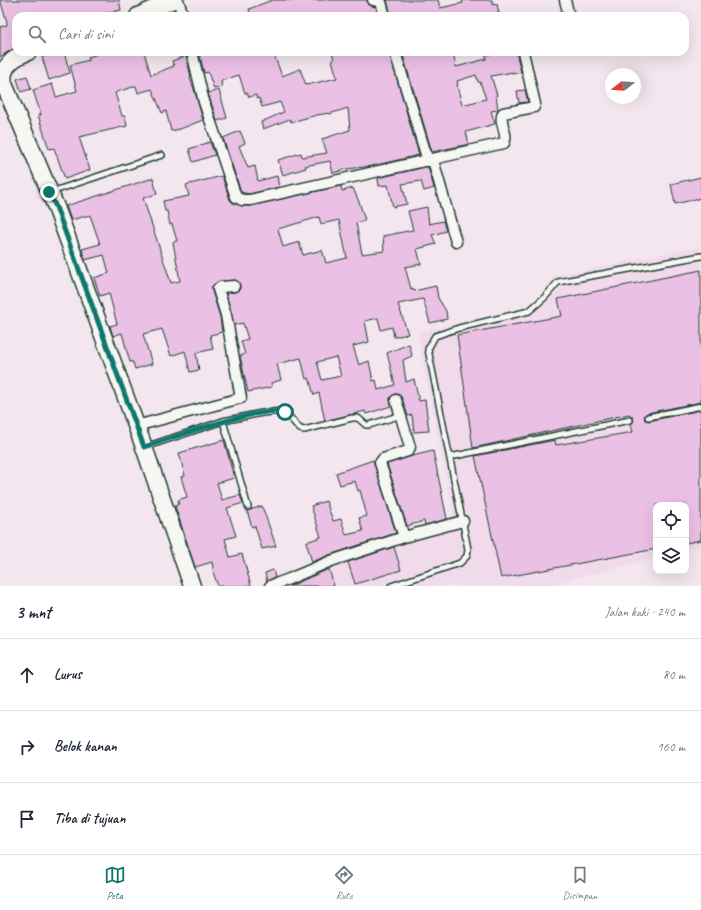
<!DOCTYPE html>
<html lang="id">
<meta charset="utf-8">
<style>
body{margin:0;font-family:Caveat,sans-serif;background:#f2f2f3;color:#1f2937}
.controls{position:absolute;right:12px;bottom:12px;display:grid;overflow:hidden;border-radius:8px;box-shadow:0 4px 16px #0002}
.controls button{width:36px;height:36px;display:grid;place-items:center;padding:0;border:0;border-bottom:1px solid #e0e1e3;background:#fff;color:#1f2937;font:20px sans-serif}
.compass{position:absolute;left:605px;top:68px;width:36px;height:36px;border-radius:50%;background:#fff;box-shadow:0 4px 16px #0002;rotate:253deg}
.stop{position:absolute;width:12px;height:12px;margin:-9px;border:3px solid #0f766e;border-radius:50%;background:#fff}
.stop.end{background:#0f766e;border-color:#fff;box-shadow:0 1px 4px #0008}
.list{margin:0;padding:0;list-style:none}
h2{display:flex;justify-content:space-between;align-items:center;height:52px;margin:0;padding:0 16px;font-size:17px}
h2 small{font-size:13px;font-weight:400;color:#747a83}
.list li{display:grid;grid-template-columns:26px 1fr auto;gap:12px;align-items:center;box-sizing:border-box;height:72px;padding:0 16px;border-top:1px solid #e0e1e3}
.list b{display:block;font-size:15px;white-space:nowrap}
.list em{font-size:13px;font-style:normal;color:#747a83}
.icon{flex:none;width:22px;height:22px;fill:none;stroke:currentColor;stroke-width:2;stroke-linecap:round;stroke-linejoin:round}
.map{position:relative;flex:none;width:701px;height:586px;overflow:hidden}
.search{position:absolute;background:#fff;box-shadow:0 4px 16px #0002;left:12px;right:12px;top:12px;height:44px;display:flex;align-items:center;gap:10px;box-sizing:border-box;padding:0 14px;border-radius:12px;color:#747a83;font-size:15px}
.sheet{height:268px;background:#fff}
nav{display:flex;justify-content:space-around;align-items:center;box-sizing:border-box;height:56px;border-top:1px solid #e0e1e3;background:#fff;font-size:11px;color:#747a83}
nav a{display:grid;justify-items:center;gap:2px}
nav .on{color:#0f766e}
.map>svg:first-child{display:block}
</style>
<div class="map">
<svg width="701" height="586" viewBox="0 0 701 586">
<rect width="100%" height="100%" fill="#f3e6ee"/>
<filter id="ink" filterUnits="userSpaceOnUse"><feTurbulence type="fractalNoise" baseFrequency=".025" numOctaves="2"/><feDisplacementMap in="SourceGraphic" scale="8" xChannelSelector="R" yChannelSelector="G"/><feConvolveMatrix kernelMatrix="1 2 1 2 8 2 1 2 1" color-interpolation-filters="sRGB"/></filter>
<g filter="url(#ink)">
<path fill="#f1dbeb" d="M701,246v301l-15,3v-45h-30v53l-111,28h-269l46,-19 133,-44 -38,-191 115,-25 23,-31z"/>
<g fill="#ebc0e5" stroke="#1f3d34" fill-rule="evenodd">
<path d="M0,0h119l2,10 -28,6h-77v31l-16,10v-30l7,-2v-3z"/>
<path d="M272,0h95l2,5 7,2 2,9h-127l-2,-7z"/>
<path d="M387,0h51l2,8 23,-5 -1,-3h30l1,5 4,-1 2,9 -13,3h-95z"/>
<path d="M60,52h4l6,21 -21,7 -7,-23z"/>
<path d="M104,52h40l7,23 23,-9 -2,-5 14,-5 5,21 -1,1 4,11 9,31 -23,9 -9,2 -5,-20 -4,2 -10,-24 -14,4 -2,-7 -19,6 -2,1 7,23h3l2,10 -48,11 11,33 -25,9 -11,-31 -5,1 -11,-34h3l-8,-25 19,-6 4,13 21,-6 -7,-26 19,-5 -1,-3z"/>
<path d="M199,52h74l9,24 18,-7 6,16 31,-7 -5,-18h2l-2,-8h57l30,103 -47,11 -25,3 -14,4 -3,-12 -25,5 1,2 -23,7 -5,-15 23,-7 1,4 25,-4 -5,-14 28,-9 -2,-22 -19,6v-1l-12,2 -26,7 -1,-3 -27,10 -2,-7 23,-10 -4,-10 -18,5 -3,-9 -2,1 -1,-4 -7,2 -2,-4h-2l-6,-18 -18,6 1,6 -8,2 -6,-17 -4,1z"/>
<path d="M402,52h51l3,15 30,-8v-4l16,-3h14l5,20 -8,2v-2l-22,4 6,19h-1l2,15 -7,1 4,13 -29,8 3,12 -37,8zM476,75l2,7h2l6,17 -24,6 -5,-20h1l-1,-4z"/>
<path d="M27,76l4,13 -10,3 -4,-13z"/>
<path d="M219,90l8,28 -10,3 -9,-28z"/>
<path d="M525,90l3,12 -9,1 -2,-12z"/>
<path d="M240,131l5,12 -6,3 9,22 7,-2 3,15 19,-5 2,11 -30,7 -8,-2 -18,-54z"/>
<path d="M210,142l5,13 -22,7 -4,-13z"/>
<path d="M426,167h2l6,21 -10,3 -3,-10 -19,3 5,20 -14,3 -5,-22 -9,1 -1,-8z"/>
<path d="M222,176l8,24 3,3 9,3h9l90,-20 1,5 11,-3 6,14 6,18 -9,3 6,31 22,-3 -1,-15 30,-6 -5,-19 19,-4 2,17 14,-3 3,10 -14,4 4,9 -19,5 4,15 -16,3 6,22 2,-1 1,3 22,-5 2,12 8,13 1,8 -17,4 -7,-24 -25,5 10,30 -14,3 -2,-10 -11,3 -3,-12 -13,3 4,21 -16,4 6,19 10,-4 4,20 3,-1 2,10 17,-5 -8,-32 22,-9 3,12 -9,4 3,22 8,-3 5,22 6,-1 4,31 -15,1 -2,-17 -4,1 -6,-18 -5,-4h-3l-4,4 1,8 -25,8 -1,-3 -40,10 -6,-28 -5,2 -5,-17 -3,1 -5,-21 -24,6 4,16 -10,3 1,4 -24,5 -8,-36 5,-2 -4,-13 7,-2 -5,-16 -9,2 -8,-32 9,-1 5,-3v-4l-4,-5 -16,1 -8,5v5l8,26 2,15 -12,3 3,14 -17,4 3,17 -9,2 -5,-21 -14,5 -9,-27 -19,5 9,30 -17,5 -2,-7h-3l-8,-29 -9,3 -3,-10 7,-2 -8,-31 -9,3 -6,-18 15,-5 -5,-18 -19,5 -3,-11 18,-5 -10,-29 -19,5 -5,-14 87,-28 4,16 -14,4 28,85 9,-2 -7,-39 4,-1 -5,-17 -2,1 -3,-14h-2l-2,-10 26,-5 -3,-11zM319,217l2,7 18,-4 8,38 -21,5 -4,-13 -19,5 -4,-13 -16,5 -5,-18zM336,357l5,19 -19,4 -5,-18z"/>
<path d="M701,177v21l-26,6 -4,-20z"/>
<path d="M701,270v132l-54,11 -3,4 1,3 4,1 52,-11v130l-15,3v-38h-30v44l-155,29 -26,-122 80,-16 1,5 77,-13 -2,-8 3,-4 -5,-6 -156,34 -16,-113 105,-19 -4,-17z"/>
<path d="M224,440l10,38 -17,5 5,17 18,-5 3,8 -16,5 9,28 -11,3 5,18 12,-3 9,32h-33l-4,-11 -2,-13 -17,5 -20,-61 4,-2 -1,-4 9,-3 -6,-20 4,-1 -6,-23z"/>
<path d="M433,451l14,68 -22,6 -1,-4 -17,5 -20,-62 25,-8z"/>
<path d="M373,460l23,73 -67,22 -17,7 -6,-20 15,-5 -10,-31 15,-5 7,20 8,-2 5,16 17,-4 -4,-13 8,-2 -7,-26 -2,1 -3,-10 -15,4 -4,-12z"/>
<path d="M262,506l14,40 -14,3 -7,-23 -3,1 -5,-16z"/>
<path d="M394,547l7,23 -46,14 -7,-22z"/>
<path d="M329,569l5,17h-45l3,-1z"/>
<path d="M273,570l2,7 -8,4 -2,-8z"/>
</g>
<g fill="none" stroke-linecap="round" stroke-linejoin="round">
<defs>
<g id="lane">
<path d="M51,192l111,-37"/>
<path d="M648,417l53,-11"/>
<path d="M223,421l39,-8 20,-2 3,1 15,17 4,1 48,-12h6l8,7h3l26,-8"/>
<path d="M145,447l78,-26 25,86"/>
<path d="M450,457l180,-37"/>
<path d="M391,586l69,-23 7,-7 1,-7 -40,-200 7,-13 24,-8 70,-17 16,-14 13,-15 143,-26"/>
</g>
<g id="street">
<path d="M178,0l5,16"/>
<path d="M373,0l8,2 4,14"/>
<path d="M565,0l4,16"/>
<path d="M192,52l12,50 32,95 6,3h8l254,-57c5,-10 -6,-20 -1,-30l31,-6 1,-3 -12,-52"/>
<path d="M395,52l33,109"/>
<path d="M433,160l23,82"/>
<path d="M396,400l14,47 -2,4 -25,8 -3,4 24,74 59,-16"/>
<path d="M136,426l105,-28 -15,-83 -8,-26 3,-2 13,-1"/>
<path d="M270,586l19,-7 42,-18 73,-24"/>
</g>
<g id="primary">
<path d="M138,16l35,-16"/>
<path d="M28,52c-14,5 -28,15 -24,32l52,123 88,240 48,139"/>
</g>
</defs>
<use href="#lane" stroke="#1f3d34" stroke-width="8"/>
<use href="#street" stroke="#1f3d34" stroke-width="13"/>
<use href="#primary" stroke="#1f3d34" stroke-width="19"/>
<use href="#lane" stroke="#f6f6f2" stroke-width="5"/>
<use href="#street" stroke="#f6f6f2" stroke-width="10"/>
<use href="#primary" stroke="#f6f6f2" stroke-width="16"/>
</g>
</g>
<g fill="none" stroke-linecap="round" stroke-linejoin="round" filter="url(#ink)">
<path stroke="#0f766e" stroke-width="5" d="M49,192l7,15 88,240c36,-12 72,-25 110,-33 9,-1 22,-5 31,-2"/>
</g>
</svg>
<div class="controls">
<button><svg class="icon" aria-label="locate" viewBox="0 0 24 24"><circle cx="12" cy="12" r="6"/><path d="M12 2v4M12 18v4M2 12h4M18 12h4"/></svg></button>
<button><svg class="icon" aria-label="layers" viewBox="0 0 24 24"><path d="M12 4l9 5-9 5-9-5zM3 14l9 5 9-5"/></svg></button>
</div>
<svg class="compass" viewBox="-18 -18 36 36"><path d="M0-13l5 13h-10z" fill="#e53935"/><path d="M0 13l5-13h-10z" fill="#747a83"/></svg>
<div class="stop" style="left:285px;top:412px"></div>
<div class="stop end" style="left:49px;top:192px"></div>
<div class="search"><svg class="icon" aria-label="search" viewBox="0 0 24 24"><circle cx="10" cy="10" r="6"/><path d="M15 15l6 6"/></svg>Cari di sini</div>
</div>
<section class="sheet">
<h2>3 mnt<small>Jalan kaki · 240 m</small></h2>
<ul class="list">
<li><svg class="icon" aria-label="ahead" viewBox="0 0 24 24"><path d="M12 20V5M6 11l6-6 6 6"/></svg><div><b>Lurus</b></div><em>80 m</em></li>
<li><svg class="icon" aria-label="right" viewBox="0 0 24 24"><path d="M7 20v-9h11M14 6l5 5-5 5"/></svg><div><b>Belok kanan</b></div><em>160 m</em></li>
<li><svg class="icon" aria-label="arrive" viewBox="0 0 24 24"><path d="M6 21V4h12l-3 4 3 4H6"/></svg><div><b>Tiba di tujuan</b></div></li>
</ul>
</section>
<nav>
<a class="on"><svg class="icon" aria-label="map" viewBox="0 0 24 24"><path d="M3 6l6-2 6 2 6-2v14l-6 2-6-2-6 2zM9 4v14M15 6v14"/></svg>Peta</a>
<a><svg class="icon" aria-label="directions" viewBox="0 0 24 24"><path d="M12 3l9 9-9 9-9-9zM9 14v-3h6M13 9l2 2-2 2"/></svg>Rute</a>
<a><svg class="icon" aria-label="saved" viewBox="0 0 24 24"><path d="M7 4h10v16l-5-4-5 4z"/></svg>Disimpan</a>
</nav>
